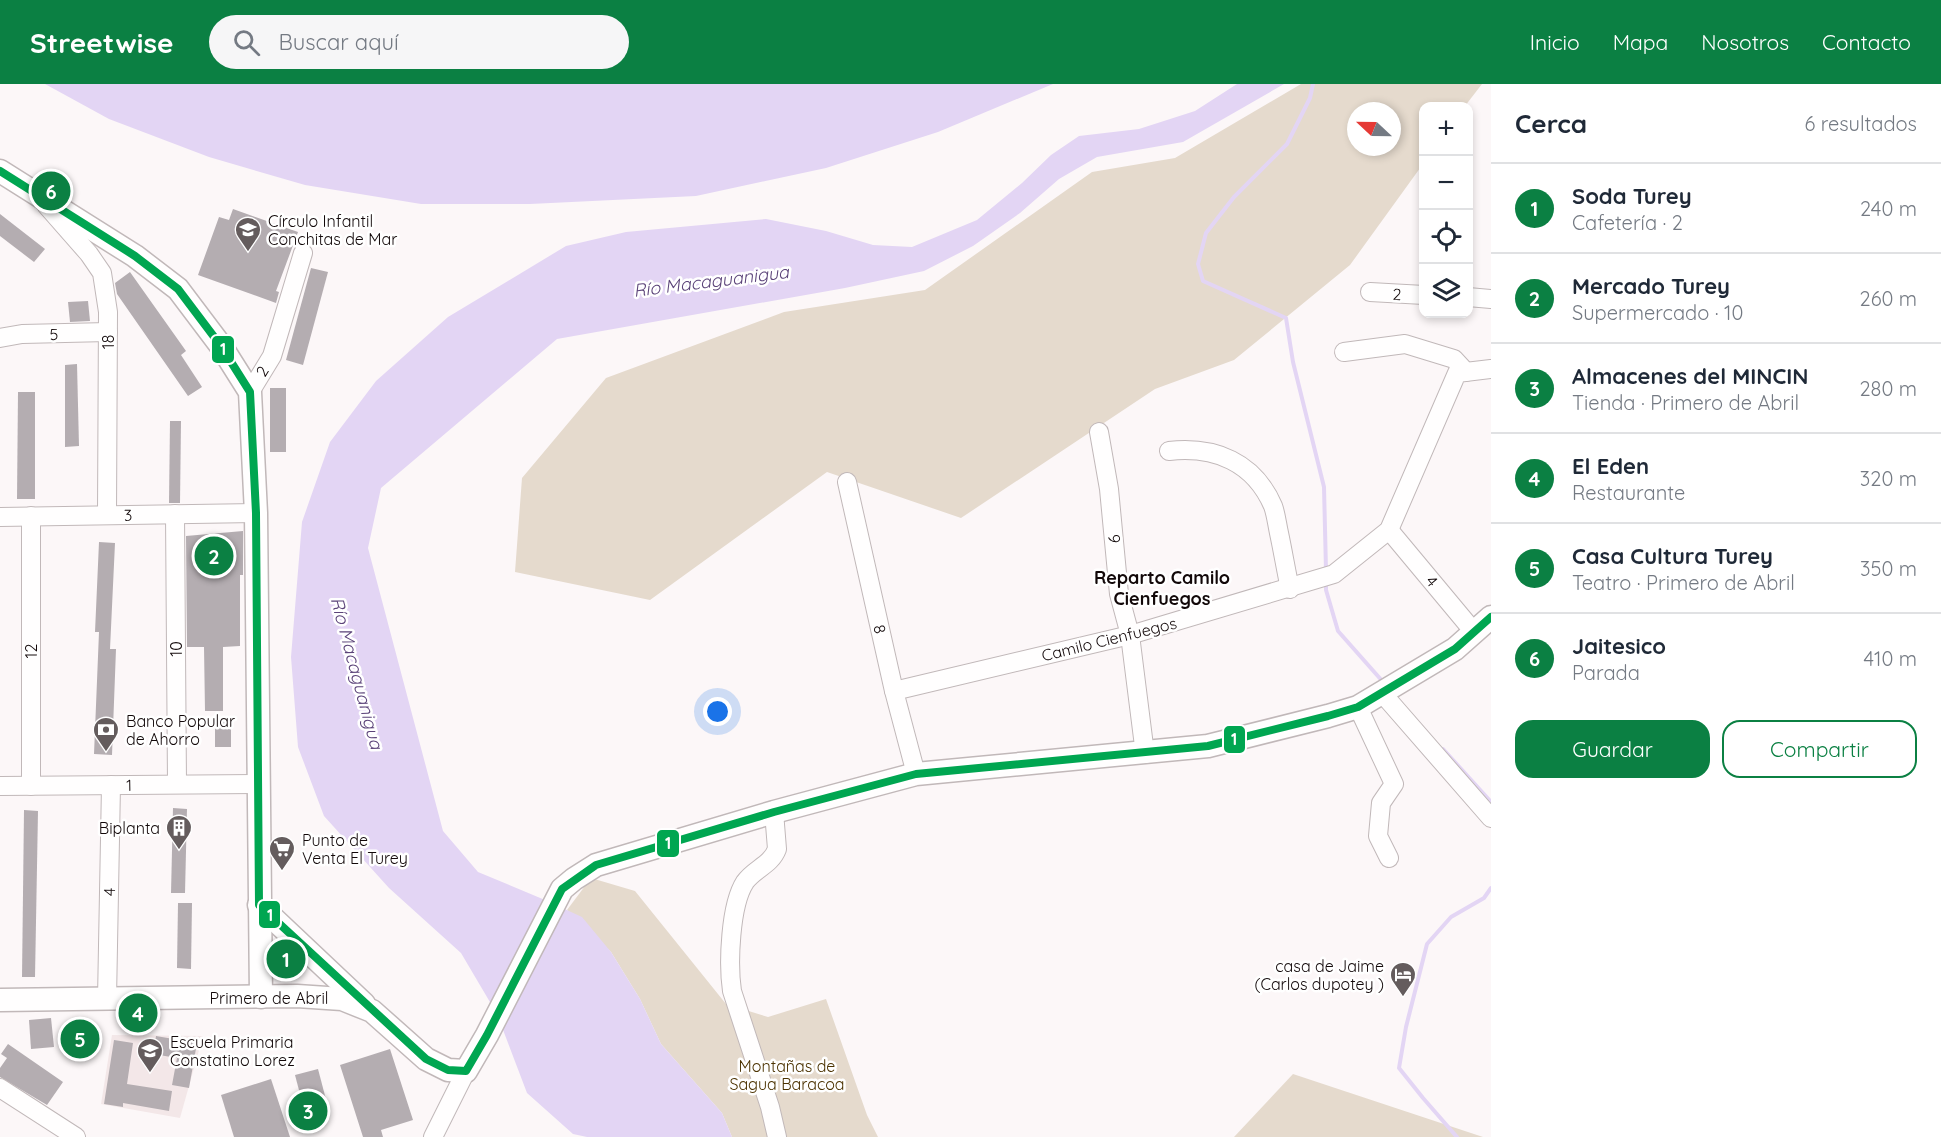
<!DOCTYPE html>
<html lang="es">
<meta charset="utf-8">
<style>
body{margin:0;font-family:Quicksand,sans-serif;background:#f6f6f7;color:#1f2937}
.controls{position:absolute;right:18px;top:18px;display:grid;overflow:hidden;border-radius:12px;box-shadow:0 3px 9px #0003}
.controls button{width:54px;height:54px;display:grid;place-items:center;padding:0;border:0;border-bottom:2px solid #e0e1e3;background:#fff;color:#1f2937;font:30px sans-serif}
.compass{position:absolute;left:1347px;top:18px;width:54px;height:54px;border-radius:50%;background:#fff;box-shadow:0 3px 9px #0003;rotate:292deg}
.you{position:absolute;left:718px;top:628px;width:21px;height:21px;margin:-15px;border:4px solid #fff;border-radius:50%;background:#1a73e8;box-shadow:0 0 0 9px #1a73e833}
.badge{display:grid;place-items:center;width:39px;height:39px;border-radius:50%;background:#0b8043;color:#fff;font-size:20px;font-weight:700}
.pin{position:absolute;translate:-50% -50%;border:3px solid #fff;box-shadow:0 2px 6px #0006}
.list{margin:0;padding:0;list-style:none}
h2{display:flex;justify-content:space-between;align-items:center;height:78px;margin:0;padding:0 24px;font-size:26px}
h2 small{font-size:20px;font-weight:400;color:#747a83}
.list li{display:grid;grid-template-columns:39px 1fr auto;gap:18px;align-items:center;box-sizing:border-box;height:90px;padding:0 24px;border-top:2px solid #e0e1e3}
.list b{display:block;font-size:22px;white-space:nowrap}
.list p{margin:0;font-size:20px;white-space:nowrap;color:#747a83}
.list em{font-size:20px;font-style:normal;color:#747a83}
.actions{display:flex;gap:12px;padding:18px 24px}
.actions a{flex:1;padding:14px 0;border:2px solid #0b8043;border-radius:18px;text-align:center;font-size:21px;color:#0b8043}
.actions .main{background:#0b8043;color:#fff}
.icon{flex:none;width:33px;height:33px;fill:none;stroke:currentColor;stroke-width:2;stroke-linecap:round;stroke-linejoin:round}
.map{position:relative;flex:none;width:1491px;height:1053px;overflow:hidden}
header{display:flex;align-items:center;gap:36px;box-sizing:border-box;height:84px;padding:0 30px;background:#0b8043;color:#fff}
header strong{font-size:28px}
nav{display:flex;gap:33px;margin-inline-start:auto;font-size:21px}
.search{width:420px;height:54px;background:#f6f6f7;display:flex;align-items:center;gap:15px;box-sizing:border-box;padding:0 21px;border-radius:33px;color:#747a83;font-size:22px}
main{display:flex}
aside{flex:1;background:#fff}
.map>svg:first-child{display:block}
</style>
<header>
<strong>Streetwise</strong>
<div class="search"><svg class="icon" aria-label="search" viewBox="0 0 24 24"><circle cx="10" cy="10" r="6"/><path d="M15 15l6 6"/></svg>Buscar aquí</div>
<nav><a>Inicio</a><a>Mapa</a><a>Nosotros</a><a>Contacto</a></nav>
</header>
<main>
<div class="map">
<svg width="1491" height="1053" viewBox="0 0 1491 1053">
<rect width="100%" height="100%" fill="#fcf7f8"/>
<path fill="#f3e7e8" d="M112,951l91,1 -23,82 -79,-14z"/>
<g fill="#e5dacd" fill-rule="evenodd">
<path d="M1301,0h181l-17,22h-41l-1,58 -73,101 -116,95 -79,29 -194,129 -134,-46 -177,128 -135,-28 7,-94 84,-100 178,-66 141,-22 167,-118 83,-14zM1356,27h36v36h-36z"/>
<path d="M591,794l44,13 91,113 42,13 58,-18 41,116 11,22h-146l-10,-24 -61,-69 -21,-45 -29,-47 -44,-42z"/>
<path d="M1293,990l190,63h-249z"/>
</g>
<g fill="#e3d5f4">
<path d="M45,0h1008l-115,48 -112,36 -130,28 -166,8h-109l-116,-19 -96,-28 -100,-38z"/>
<path d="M1237,0h47l-101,58 -86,15 -38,22 -39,34 -47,33 -49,25 -79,17 -288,51 -176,149 -13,60 75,283 35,41 67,28 37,17 29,35 29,47 21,45 61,69 10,24h-145l-14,-3 -46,-41 -30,-79 -36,-61 -72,-65 -65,-72 -26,-69 -7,-90 11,-135 28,-80 46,-61 72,-64 118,-71 60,-14 140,-13 60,12 47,14 39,2 65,-27 45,-37 29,-28 28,-19 60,-7 56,-18z"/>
</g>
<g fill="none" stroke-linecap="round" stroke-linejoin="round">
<g stroke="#e3d5f4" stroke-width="4">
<path d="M1313,0l-3,14 -23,46 -53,53 -28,36 -8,31 5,17 83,37 7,44 31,125 2,83"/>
<path d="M1326,497v9l12,41 46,52"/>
<path d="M1443,665l48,53"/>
<path d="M1457,1053l-34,-39 -24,-30 7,-41 21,-83 24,-27 33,-19 7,-10"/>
</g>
</g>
<g fill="#b4adb1">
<path d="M233,125l65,23 -22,59 3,1 -3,11 -78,-28 21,-58 10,3z"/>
<path d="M0,130l45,35 -11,13 -34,-26z"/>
<path d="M311,184l17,4 -25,93 -17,-5z"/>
<path d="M130,188l56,79 -5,4 21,32 -14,9 -71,-102 -2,-11z"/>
<path d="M88,217l2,20 -20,1 -2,-20z"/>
<path d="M77,280l2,82 -14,1v-82z"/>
<rect x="270" y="304" width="16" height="64"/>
<path d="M18,308h17v107h-18z"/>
<path d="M170,337h11l-1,82h-11z"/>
<path d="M243,447v44h-3v71l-17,1v64h-18l-1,-64h-17l-1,-111z"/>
<path d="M99,458l16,1 -5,106h6l-4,106 -18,-1 5,-122h-4z"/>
<rect x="215" y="633" width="16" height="30"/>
<path d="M173,724l14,1 -2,84h-14z"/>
<path d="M24,726l14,1 -3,166h-13z"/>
<path d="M178,819h14l-1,66 -14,-1z"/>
<path d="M51,934l3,29 -23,2 -2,-29z"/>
<path d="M156,952l41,7 -8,45 -17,-3 5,-27 -24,-4z"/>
<path d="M114,956l19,3 -6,41 45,7 -3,20 -46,-8v4l-19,-3z"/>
<path d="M8,960l55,38 -16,23 -47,-28v-9l7,-10 -6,-4z"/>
<path d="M390,965l23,71 -32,10 2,7h-20l-23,-72z"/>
<path d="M318,985l10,38 -23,6 -10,-38z"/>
<path d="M271,995l19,58h-56l-13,-42z"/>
</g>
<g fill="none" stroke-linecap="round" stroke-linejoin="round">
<defs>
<g id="minor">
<path d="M46,121l43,49 13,19 6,39 -1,203"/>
<path d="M1370,208l54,3"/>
<path d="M1468,213l23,2"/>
<path d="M0,254l22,-4 86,-2"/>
<path d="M1344,268l61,-8 49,15 12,13"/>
<path d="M250,308l22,-36 31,-103"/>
<path d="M1099,348l10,57 10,105 11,41 15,119"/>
<path d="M1169,367c46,-5 85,11 104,55 3,8 4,18 6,27 4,19 7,37 11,56"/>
<path d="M847,398l47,209 22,83"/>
<path d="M175,430l2,270"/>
<path d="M0,433l256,-4"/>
<path d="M1389,446l85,102"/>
<path d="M894,607l236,-56 204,-61 55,-44 68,-157 34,-4"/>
<path d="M1382,609l109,125"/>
<path d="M1358,623l36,77 -13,19 -3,33 11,22"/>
<path d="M0,702l257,-2"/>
<path d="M31,702v-270"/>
<path d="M774,728l3,37c-6,16 -23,20 -32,33 -15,23 -17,82 -13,109l38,116 7,30"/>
<path d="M107,915l4,-214"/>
<path d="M0,1004l76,49"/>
<path d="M433,1053l33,-66"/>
</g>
<g id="major">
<path d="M0,87l135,85 43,33 43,57 29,46 6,121 5,484"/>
<path d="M259,821l105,99"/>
<path d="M0,916l297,-4 45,3 30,12 54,48 22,11 18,1 21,-36 75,-146 12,-10 22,-14 178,-53 142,-38 292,-28 120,-30 30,-9 97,-58 36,-32"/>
</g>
</defs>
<use href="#minor" stroke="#c1b8b9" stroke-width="20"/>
<use href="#major" stroke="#c1b8b9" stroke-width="25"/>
<use href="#minor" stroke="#fffefe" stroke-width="18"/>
<use href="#major" stroke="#fffefe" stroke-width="22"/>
<defs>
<path id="bus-1" d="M0,87l135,85 43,33 43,57 29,46 6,121 3,392 167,154 22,11 18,1 21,-36 75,-146 34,-24 178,-53 142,-38 292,-28 120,-30 30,-9 97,-58 36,-32"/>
</defs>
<use href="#bus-1" stroke="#fff" stroke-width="12"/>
<use href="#bus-1" stroke="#00a651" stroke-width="8"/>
</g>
<defs>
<symbol id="school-pin" viewBox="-11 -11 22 30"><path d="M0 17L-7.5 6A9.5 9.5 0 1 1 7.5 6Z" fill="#645c5d" stroke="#fff"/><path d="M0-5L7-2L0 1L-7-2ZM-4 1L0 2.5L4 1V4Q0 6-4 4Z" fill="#fff"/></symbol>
<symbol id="bank-pin" viewBox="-11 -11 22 30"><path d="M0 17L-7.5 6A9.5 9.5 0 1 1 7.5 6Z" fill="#645c5d" stroke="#fff"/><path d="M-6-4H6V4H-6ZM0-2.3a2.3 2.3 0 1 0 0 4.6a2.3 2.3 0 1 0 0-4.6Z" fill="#fff"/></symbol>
<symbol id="building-pin" viewBox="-11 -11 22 30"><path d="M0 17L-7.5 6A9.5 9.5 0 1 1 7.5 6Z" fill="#645c5d" stroke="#fff"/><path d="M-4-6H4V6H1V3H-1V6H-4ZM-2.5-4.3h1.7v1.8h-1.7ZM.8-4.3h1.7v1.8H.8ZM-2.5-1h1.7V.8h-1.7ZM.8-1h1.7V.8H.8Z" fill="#fff"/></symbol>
<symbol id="supermarket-pin" viewBox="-11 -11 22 30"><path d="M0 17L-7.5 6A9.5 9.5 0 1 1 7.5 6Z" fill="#645c5d" stroke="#fff"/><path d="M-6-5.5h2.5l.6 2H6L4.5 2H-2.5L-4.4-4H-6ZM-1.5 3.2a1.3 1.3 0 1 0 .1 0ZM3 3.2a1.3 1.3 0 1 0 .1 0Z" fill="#fff"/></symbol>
<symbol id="hotel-pin" viewBox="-11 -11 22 30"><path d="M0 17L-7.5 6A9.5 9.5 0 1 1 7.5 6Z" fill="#645c5d" stroke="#fff"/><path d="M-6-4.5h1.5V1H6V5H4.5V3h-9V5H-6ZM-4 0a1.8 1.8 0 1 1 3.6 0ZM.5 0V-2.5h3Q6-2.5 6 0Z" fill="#fff"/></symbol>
</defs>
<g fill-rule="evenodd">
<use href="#school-pin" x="233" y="131" width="30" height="40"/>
<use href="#bank-pin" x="91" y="631" width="30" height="40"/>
<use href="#building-pin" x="164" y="729" width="30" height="40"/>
<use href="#supermarket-pin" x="267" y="750" width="30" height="40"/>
<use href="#hotel-pin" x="1388" y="876" width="30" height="40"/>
<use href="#school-pin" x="135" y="952" width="30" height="40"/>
</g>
<g text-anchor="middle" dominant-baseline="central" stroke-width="5" stroke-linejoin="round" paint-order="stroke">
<g font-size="16" fill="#120809" stroke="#fff" text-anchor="start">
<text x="268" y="137">Círculo Infantil<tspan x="268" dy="18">Conchitas de Mar</tspan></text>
<text x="126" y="637">Banco Popular<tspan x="126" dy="18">de Ahorro</tspan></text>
<text x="160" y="744" text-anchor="end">Biplanta</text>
<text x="302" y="756">Punto de<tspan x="302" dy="18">Venta El Turey</tspan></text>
<text x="1384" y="882" text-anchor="end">casa de Jaime<tspan x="1384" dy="18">(Carlos dupotey )</tspan></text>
<text x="170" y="958">Escuela Primaria<tspan x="170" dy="18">Constatino Lorez</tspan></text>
</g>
<g font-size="16" fill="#120809" stroke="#fff">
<text transform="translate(1397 210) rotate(3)">2</text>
<text transform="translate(54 250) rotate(-2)">5</text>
<text transform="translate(108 258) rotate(-90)">18</text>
<text transform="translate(262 287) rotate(-58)">2</text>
<text transform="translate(128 431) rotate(-1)">3</text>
<text transform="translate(1114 455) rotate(-95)">6</text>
<text transform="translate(1432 497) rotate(50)">4</text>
<text transform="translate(880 545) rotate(77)">8</text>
<text transform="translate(1109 555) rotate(-14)">Camilo Cienfuegos</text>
<text transform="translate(176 565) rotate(-90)">10</text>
<text transform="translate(31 567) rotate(-90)">12</text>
<text transform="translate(129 701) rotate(-1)">1</text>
<text transform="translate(109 808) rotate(-89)">4</text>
<text x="269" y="914">Primero de Abril</text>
</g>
<g font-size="16" fill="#4b3200" stroke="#fff">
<text x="787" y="982">Montañas de<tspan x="787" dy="18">Sagua Baracoa</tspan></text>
</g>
<g font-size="18" font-style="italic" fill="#5b4379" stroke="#fff">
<text transform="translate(711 197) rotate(-7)">Río Macaguanigua</text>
<text transform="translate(357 589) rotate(75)">Río Macaguanigua</text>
</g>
<g font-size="18" font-weight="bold" fill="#120809" stroke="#fff">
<text x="1162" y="493">Reparto Camilo<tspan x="1162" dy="21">Cienfuegos</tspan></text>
</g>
</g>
<g stroke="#fff" stroke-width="2">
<rect x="211" y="251" width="24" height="29" rx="6" fill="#00a651"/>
<rect x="1223" y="641" width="23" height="29" rx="6" fill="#00a651"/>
<rect x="656" y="745" width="24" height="29" rx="6" fill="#00a651"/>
<rect x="258" y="816" width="23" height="29" rx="6" fill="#00a651"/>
</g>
<g font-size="16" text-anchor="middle" font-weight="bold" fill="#fff">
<text x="223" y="271">1</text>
<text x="1234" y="661">1</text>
<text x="668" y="765">1</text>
<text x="270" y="837">1</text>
</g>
</svg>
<div class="controls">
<button>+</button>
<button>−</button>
<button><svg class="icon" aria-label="locate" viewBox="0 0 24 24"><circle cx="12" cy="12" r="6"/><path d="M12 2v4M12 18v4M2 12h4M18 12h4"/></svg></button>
<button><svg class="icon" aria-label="layers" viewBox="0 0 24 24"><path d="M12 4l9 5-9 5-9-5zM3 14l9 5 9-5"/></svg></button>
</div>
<svg class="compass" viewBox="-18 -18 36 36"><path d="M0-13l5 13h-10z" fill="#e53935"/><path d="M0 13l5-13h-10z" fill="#747a83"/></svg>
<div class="you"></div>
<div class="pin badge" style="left:286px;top:875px">1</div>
<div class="pin badge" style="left:214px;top:472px">2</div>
<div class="pin badge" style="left:308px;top:1027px">3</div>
<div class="pin badge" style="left:138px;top:929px">4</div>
<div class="pin badge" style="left:80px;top:955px">5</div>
<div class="pin badge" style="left:51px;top:107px">6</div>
</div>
<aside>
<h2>Cerca<small>6 resultados</small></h2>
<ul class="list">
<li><span class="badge">1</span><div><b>Soda Turey</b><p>Cafetería · 2</p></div><em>240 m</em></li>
<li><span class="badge">2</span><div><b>Mercado Turey</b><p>Supermercado · 10</p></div><em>260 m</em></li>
<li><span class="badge">3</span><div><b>Almacenes del MINCIN</b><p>Tienda · Primero de Abril</p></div><em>280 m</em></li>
<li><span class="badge">4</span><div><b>El Eden</b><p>Restaurante</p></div><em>320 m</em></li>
<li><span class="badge">5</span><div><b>Casa Cultura Turey</b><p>Teatro · Primero de Abril</p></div><em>350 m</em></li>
<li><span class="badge">6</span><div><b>Jaitesico</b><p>Parada</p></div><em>410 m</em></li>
</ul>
<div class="actions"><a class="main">Guardar</a><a>Compartir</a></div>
</aside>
</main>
